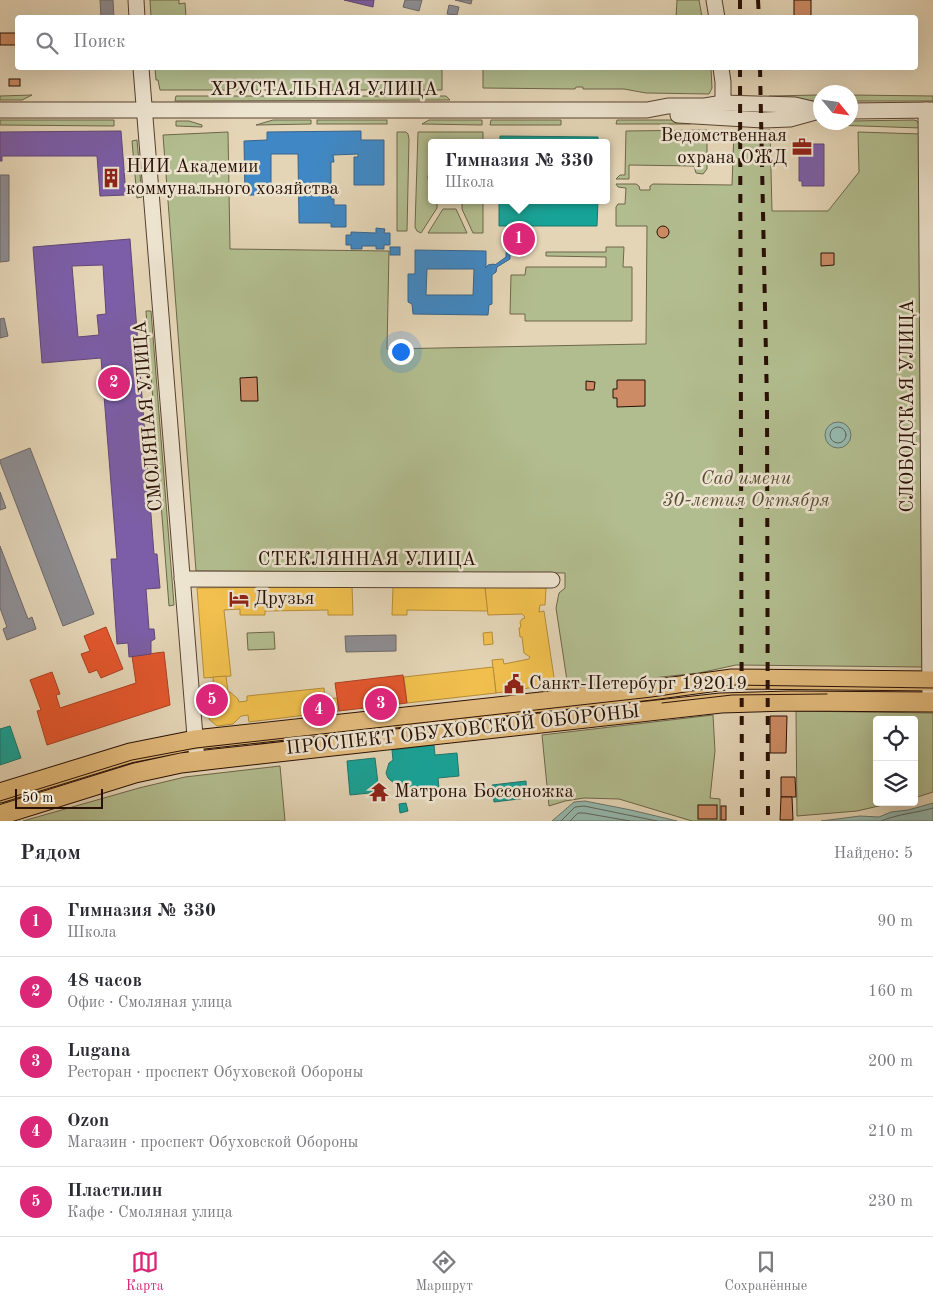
<!DOCTYPE html>
<html lang="ru">
<meta charset="utf-8">
<style>
body{margin:0;font-family:"Old Standard TT",serif;background:#f2f2f3;color:#2b2b33}
.controls{position:absolute;right:15px;bottom:15px;display:grid;overflow:hidden;border-radius:5px;box-shadow:0 5px 20px #0002}
.controls button{width:45px;height:45px;display:grid;place-items:center;padding:0;border:0;border-bottom:1px solid #e1e1e2;background:#fff;color:#2b2b33;font:25px sans-serif}
.compass{position:absolute;left:813px;top:85px;width:45px;height:45px;border-radius:50%;background:#fff;box-shadow:0 5px 20px #0002;rotate:119deg}
.scale{position:absolute;left:15px;bottom:12px;width:88px;box-sizing:border-box;padding-left:5px;border:2px solid #291005;border-top:0;font-size:14px;line-height:18px;white-space:nowrap;color:#291005;-webkit-text-stroke:4px #ede4d0;paint-order:stroke}
.you{position:absolute;left:400px;top:351px;width:18px;height:18px;margin:-12px;border:4px solid #fff;border-radius:50%;background:#1a73e8;box-shadow:0 0 0 8px #1a73e833}
.badge{display:grid;place-items:center;width:32px;height:32px;border-radius:50%;background:#db2777;color:#fff;font-size:16px;font-weight:700}
.pin{position:absolute;translate:-50% -50%;border:2px solid #fff;box-shadow:0 1px 5px #0006}
.popup{position:absolute;left:428px;top:139px;width:182px;height:65px;box-sizing:border-box;display:grid;place-content:center;border-radius:5px;background:#fff;filter:drop-shadow(0 1px 4px #0005);font-size:16px;white-space:nowrap;color:#7c7c81}
.popup b{font-size:19px;color:#2b2b33}
.popup::after{content:'';position:absolute;left:50%;top:100%;margin-left:-10px;border:10px solid transparent;border-top-color:#fff}
.list{margin:0;padding:0;list-style:none}
h2{display:flex;justify-content:space-between;align-items:center;height:65px;margin:0;padding:0 20px;font-size:21px}
h2 small{font-size:16px;font-weight:400;color:#7c7c81}
.list li{display:grid;grid-template-columns:32px 1fr auto;gap:15px;align-items:center;box-sizing:border-box;height:70px;padding:0 20px;border-top:1px solid #e1e1e2}
.list b{display:block;font-size:19px;white-space:nowrap}
.list p{margin:0;font-size:16px;white-space:nowrap;color:#7c7c81}
.list em{font-size:16px;font-style:normal;color:#7c7c81}
.icon{flex:none;width:28px;height:28px;fill:none;stroke:currentColor;stroke-width:2;stroke-linecap:round;stroke-linejoin:round}
.map{position:relative;flex:none;width:933px;height:821px;overflow:hidden}
.search{position:absolute;background:#fff;box-shadow:0 5px 20px #0002;left:15px;right:15px;top:15px;height:55px;display:flex;align-items:center;gap:12px;box-sizing:border-box;padding:0 18px;border-radius:5px;color:#7c7c81;font-size:19px}
.sheet{height:415px;background:#fff}
nav{display:flex;justify-content:space-around;align-items:center;box-sizing:border-box;height:70px;border-top:1px solid #e1e1e2;background:#fff;font-size:14px;color:#7c7c81}
nav a{display:grid;justify-items:center;gap:2px}
nav .on{color:#db2777}
.map>svg:first-child{display:block}
</style>
<div class="map">
<svg width="933" height="821" viewBox="0 0 933 821">
<rect width="100%" height="100%" fill="#e4d5b6"/>
<filter id="stains"><feTurbulence type="fractalNoise" baseFrequency=".004" numOctaves="4"/><feColorMatrix values="0 0 0 0 .2 0 0 0 0 .09 0 0 0 0 .02 0 0 0 .5 -.17"/></filter>
<radialGradient id="worn" r=".72"><stop offset=".6" stop-color="#630" stop-opacity="0"/><stop offset="1" stop-color="#630" stop-opacity=".3"/></radialGradient>
<g fill="#b2bd8f" stroke="#6e664a">
<path d="M150,0h29v4l6,-1 1,14h-35z"/>
<path d="M677,0h22l3,17h-26z"/>
<path d="M155,68h287v22h-282l-2,-10h-2z"/>
<path d="M483,68h228l1,20 -3,6 -63,-1 -22,-4h-41v-2h-7l-1,2 -92,-1z"/>
<path d="M32,95l-10,5h-22v-4z"/>
<path d="M818,95v6l-49,-2v-3z"/>
<path d="M851,95l82,1v5h-82z"/>
<path d="M176,96h270l4,4 -275,1z"/>
<path d="M0,120h114v6l-114,-1z"/>
<path d="M273,120h38v4l-55,1z"/>
<rect x="317" y="120" width="70" height="4"/>
<path d="M429,120h53v5l-60,-1z"/>
<path d="M491,120h70v5h-71z"/>
<path d="M617,120h62l12,2v2h-75z"/>
<path d="M914,120l3,1 4,7 -88,-3v-2l17,-1 1,-1z"/>
<path d="M176,121h13l13,4v2l-26,-1z"/>
<path d="M707,130v39l-4,5 -7,-1 -2,-7 -65,-1v14h-13l4,-4h5l1,-44z"/>
<path d="M770,130l2,81h56l31,-39 -1,-40 63,2 1,533 -186,-2 -37,8 -131,14 -12,-79 3,-15 6,-5v-15l-369,-2 -33,-436 65,-3 2,117 159,2 -2,98 259,-5 1,-118h-31v-19l2,-3h7l1,-16 -8,-1 -2,-3h20l3,2 1,4h10v-4l3,-2 79,1 2,-54z"/>
<path d="M397,132h9l2,2 1,5 -2,92h-10z"/>
<path d="M418,132h65v11h-51l-1,18 -3,16 1,7 2,6 1,10h5v8l-16,25 -4,-2 -2,-4z"/>
<path d="M137,140l5,57 -5,1 -5,-57z"/>
<path d="M462,200h21v33h-10l-11,-24z"/>
<path d="M443,209h13l11,24h-39z"/>
<path d="M606,247h18l-1,20h9v54h-107v-7h-15l1,-39h14l1,-8h80v-10l-60,-1v-4h60z"/>
<path d="M146,311h5l23,294 -5,1z"/>
<path d="M274,632l1,17 -27,1 -1,-17z"/>
<path d="M796,711l137,2v79l-19,6v-78h-37v82h19l-39,9 -60,5z"/>
<path d="M713,715l2,36 -5,47 10,1v22h-28l-73,-22 -35,-1 -19,3 -16,5 -7,-71z"/>
<path d="M280,766l5,55h-262l116,-33 46,-11z"/>
</g>
<g fill="#95b9af" stroke="#6a756b">
<circle cx="838" cy="435" r="13"/>
<path d="M585,801l46,9 46,11h-125l22,-19z"/>
<path d="M933,803v18h-112l39,-5 19,1 12,-5 17,-2z"/>
</g>
<g fill="#f2c14e" stroke="#b68c38">
<path d="M352,586l1,29h-25v-5l-63,1v4h-25v-6l-16,1 7,66 -27,2 -7,-90z"/>
<path d="M393,587h92l3,24 -81,-1v5h-15z"/>
<path d="M485,587l61,1 -1,17h-5l-1,7 5,-1 11,73 -59,9 -4,-33 11,-1 1,5 25,-5 1,-2 -6,-4 -2,-16h-2l-1,-9 2,-1 -1,-5 2,-3 3,-1 -1,-2 -2,-2 -34,1z"/>
<path d="M492,632l1,12 -9,1 -1,-12z"/>
<path d="M493,667l3,26 -89,10 -3,-26z"/>
<path d="M226,676l2,16h2l8,7 1,3 8,-1v-5l77,-8 1,11 12,-1 2,13 -90,11 -1,-7 -7,1 -8,8 -16,2 -8,-7 -2,-17 7,-8 -1,-17z"/>
</g>
<g fill="#e4572e" stroke="#ac4222">
<path d="M106,627l17,42 -22,9 -4,-8 -8,3 -8,-19 9,-3 -6,-15z"/>
<path d="M164,652l6,53 -123,40 -10,-34 4,-1 -11,-30 22,-8 8,22 -4,1 4,13 76,-25 -4,-27z"/>
<path d="M403,675l4,28 -68,8 -4,-28z"/>
</g>
<g fill="#7b5ea7" stroke="#624776" fill-rule="evenodd">
<path d="M344,0h30l-1,7z"/>
<path d="M121,131l5,64 -26,1 -3,-40h-95v5h-2v-29z"/>
<path d="M799,144h25v42h-22v-5h-3z"/>
<path d="M130,239l24,315h3l3,34 -14,1 3,40h5l1,10 -4,2v13l-22,3 -1,-14 -11,1 -6,-85h6l-16,-201 -59,5 -9,-116zM103,265l3,49 -9,1 2,20 -21,2 -6,-71z"/>
</g>
<g fill="#3f88c5" stroke="#38648b" fill-rule="evenodd">
<path d="M361,131v9h23v45h-30v-28h4v-3l-25,1 1,7h-3v37h3v6h12v22h-15v-4h-32l-1,-69h-27v41h-26l-1,-54 23,-1v-8z"/>
<path d="M507,226h3v33l-13,8 -1,5 -4,3v29l-3,1 -1,10 -75,-1 -1,-10 -4,-2v-28h7v-24l71,1v17l2,-3 6,-1 1,1 11,-8zM427,269h47l-1,26h-47z"/>
<path d="M376,228l9,1 -1,4h6v12h-6v4h-8v-3h-14v3h-11v-4h-5v-10h5v-3l25,1z"/>
<rect x="390" y="247" width="10" height="8"/>
</g>
<g fill="#17a398" stroke="#1c776c">
<path d="M500,136l98,1v6h-98z"/>
<path d="M499,200h99l-1,26h-98z"/>
<path d="M10,726l11,32 -21,7v-36z"/>
<path d="M434,745l1,10 22,-2 2,23 -21,2 1,10 -42,5 -1,-8 -8,-7 -2,-5 3,-10 4,-3 -1,-10z"/>
<path d="M375,758l4,34 -29,3 -3,-34z"/>
<path d="M526,781l1,17 -33,4 -2,-17z"/>
<path d="M406,803l2,8 -8,2 -1,-9z"/>
</g>
<g fill="#8d8d92" stroke="#6f6868">
<path d="M100,0h13l1,18h-13z"/>
<path d="M405,0h17l-3,11 -16,-4z"/>
<path d="M455,0h17l-1,4z"/>
<path d="M449,5l10,2 -2,8 -10,-1z"/>
<path d="M0,175h9v86l-9,1z"/>
<path d="M4,318l4,18 -8,2v-19z"/>
<path d="M30,448l64,166 -31,12 -63,-164v-2z"/>
<path d="M0,492l6,16 -6,2z"/>
<path d="M0,546l28,73 4,-2 4,12 -29,11 -4,-11 4,-2 -7,-19z"/>
<path d="M396,635v16l-50,1 -1,-16z"/>
</g>
<g fill="none" stroke-linecap="round" stroke-linejoin="round">
<g stroke="#5f645a" stroke-width="1">
<circle cx="838" cy="435" r="8"/>
<path d="M561,821l14,-14 9,-1 73,15"/>
<path d="M570,821l8,-8h6l46,8"/>
<path d="M881,821c17,-7 35,-8 52,-13"/>
</g>
</g>
<g fill="#cc8b64" stroke="#291005">
<rect x="794" y="0" width="17" height="18"/>
<rect x="0" y="33" width="18" height="12"/>
<rect x="9" y="79" width="11" height="7"/>
<circle cx="663" cy="232" r="6"/>
<path d="M821,253h13v12l-13,1z"/>
<path d="M257,377l1,24h-17l-1,-23z"/>
<path d="M617,380h28v26l-28,1v-9h-4v-9h4z"/>
<path d="M586,381l9,1 -1,8h-8z"/>
<path d="M770,716h17l-1,37h-16z"/>
<path d="M781,777h14l1,20h-15z"/>
<path d="M781,797h11l1,23h-13z"/>
<rect x="698" y="805" width="19" height="14"/>
<rect x="721" y="806" width="5" height="14"/>
</g>
<g fill="none" stroke-linecap="round" stroke-linejoin="round">
<defs>
<g id="minor">
<path d="M136,0l1,18"/>
<path d="M714,0l3,18"/>
<path d="M141,68l56,693"/>
<path d="M721,68l2,14v21"/>
<path d="M0,110h647l21,-4h37l18,-3 72,2 25,6"/>
<path d="M926,110l4,591"/>
<path d="M850,111l83,-1"/>
<path d="M678,115l85,5 27,-1 29,-8"/>
<path d="M182,579l370,1"/>
</g>
<g id="major">
<path d="M0,793l130,-40 65,-13 456,-50 81,-11 201,2"/>
<path d="M0,815l135,-42 46,-10 34,-4 506,-56 69,-2 143,1"/>
</g>
</defs>
<use href="#minor" stroke="#584131" stroke-width="17"/>
<use href="#major" stroke="#291005" stroke-width="21"/>
<use href="#minor" stroke="#ede4d0" stroke-width="15"/>
<use href="#major" stroke="#e2ba7b" stroke-width="19"/>
<g stroke="#291005" stroke-width="1">
<path d="M662,703l70,-8 95,-1"/>
<path d="M0,801l132,-41 64,-12 456,-51 80,-12 201,3"/>
</g>
<g stroke="#291005" stroke-width="4" stroke-dasharray="9 9" stroke-linecap="butt">
<path d="M740,0v18"/>
<path d="M758,0l1,18"/>
<path d="M740,68l2,753"/>
<path d="M760,68l7,336 1,417"/>
</g>
</g>
<defs>
<symbol id="office-bare" viewBox="-9 -9 18 18"><path d="M-6-3h4V-5.5h4V-3h4V5H-6ZM-1-4.5V-3h2v-1.5ZM-6 0V1H6V0Z" fill="#8f2418" stroke="#ede4d0" stroke-width="2.5" paint-order="stroke"/></symbol>
<symbol id="building-bare" viewBox="-9 -9 18 18"><path d="M-4-6H4V6H1V3H-1V6H-4ZM-2.5-4.3h1.7v1.8h-1.7ZM.8-4.3h1.7v1.8H.8ZM-2.5-1h1.7V.8h-1.7ZM.8-1h1.7V.8H.8Z" fill="#8f2418" stroke="#ede4d0" stroke-width="2.5" paint-order="stroke"/></symbol>
<symbol id="hotel-bare" viewBox="-9 -9 18 18"><path d="M-6-4.5h1.5V1H6V5H4.5V3h-9V5H-6ZM-4 0a1.8 1.8 0 1 1 3.6 0ZM.5 0V-2.5h3Q6-2.5 6 0Z" fill="#8f2418" stroke="#ede4d0" stroke-width="2.5" paint-order="stroke"/></symbol>
<symbol id="civic-bare" viewBox="-9 -9 18 18"><path d="M-.6-6.5H3V-4.5H.6V-3L4-1V1h2V6H-6V1h2V-1L-.6-3ZM-1.2 2.5V6h2.4V2.5Z" fill="#8f2418" stroke="#ede4d0" stroke-width="2.5" paint-order="stroke"/></symbol>
<symbol id="temple-bare" viewBox="-9 -9 18 18"><path d="M0-6L5-2H3V0L6.5 2.5H4V6H1.5V3h-3V6H-4V2.5H-6.5L-3 0V-2H-5Z" fill="#8f2418" stroke="#ede4d0" stroke-width="2.5" paint-order="stroke"/></symbol>
</defs>
<g fill-rule="evenodd">
<use href="#office-bare" x="788" y="133" width="28" height="28"/>
<use href="#building-bare" x="97" y="164" width="28" height="28"/>
<use href="#hotel-bare" x="225" y="585" width="28" height="28"/>
<use href="#civic-bare" x="500" y="670" width="28" height="28"/>
<use href="#temple-bare" x="365" y="778" width="28" height="28"/>
</g>
<g text-anchor="middle" dominant-baseline="central" stroke-width="5" stroke-linejoin="round" paint-order="stroke">
<g font-size="19" fill="#291005" stroke="#ede4d0">
<text x="324" y="90">ХРУСТАЛЬНАЯ УЛИЦА</text>
<text transform="translate(908 406) rotate(-90)">СЛОБОДСКАЯ УЛИЦА</text>
<text transform="translate(149 416) rotate(-95)">СМОЛЯНАЯ УЛИЦА</text>
<text x="367" y="560">СТЕКЛЯННАЯ УЛИЦА</text>
<text transform="translate(463 731) rotate(-6)">ПРОСПЕКТ ОБУХОВСКОЙ ОБОРОНЫ</text>
</g>
<g font-size="19" fill="#291005" stroke="#ede4d0" text-anchor="start">
<text x="787" y="136" text-anchor="end">Ведомственная<tspan x="787" dy="22">охрана ОЖД</tspan></text>
<text x="126" y="167">НИИ Академии<tspan x="126" dy="22">коммунального хозяйства</tspan></text>
<text x="254" y="599">Друзья</text>
<text x="529" y="684">Санкт-Петербург 192019</text>
<text x="394" y="792">Матрона Боссоножка</text>
</g>
<g font-size="19" font-style="italic" fill="#594d35" stroke="#ede4d0">
<text x="746" y="479">Сад имени<tspan x="746" dy="22">30-летия Октября</tspan></text>
</g>
</g>
<rect width="100%" height="100%" filter="url(#stains)"/>
<rect width="100%" height="100%" fill="url(#worn)"/>
</svg>
<div class="controls">
<button><svg class="icon" aria-label="locate" viewBox="0 0 24 24"><circle cx="12" cy="12" r="6"/><path d="M12 2v4M12 18v4M2 12h4M18 12h4"/></svg></button>
<button><svg class="icon" aria-label="layers" viewBox="0 0 24 24"><path d="M12 4l9 5-9 5-9-5zM3 14l9 5 9-5"/></svg></button>
</div>
<svg class="compass" viewBox="-18 -18 36 36"><path d="M0-13l5 13h-10z" fill="#e53935"/><path d="M0 13l5-13h-10z" fill="#7c7c81"/></svg>
<div class="scale">50 m</div>
<div class="you"></div>
<div class="pin badge" style="left:519px;top:239px">1</div>
<div class="popup"><b>Гимназия № 330</b>Школа</div>
<div class="pin badge" style="left:114px;top:383px">2</div>
<div class="pin badge" style="left:381px;top:704px">3</div>
<div class="pin badge" style="left:319px;top:710px">4</div>
<div class="pin badge" style="left:212px;top:700px">5</div>
<div class="search"><svg class="icon" aria-label="search" viewBox="0 0 24 24"><circle cx="10" cy="10" r="6"/><path d="M15 15l6 6"/></svg>Поиск</div>
</div>
<section class="sheet">
<h2>Рядом<small>Найдено: 5</small></h2>
<ul class="list">
<li><span class="badge">1</span><div><b>Гимназия № 330</b><p>Школа</p></div><em>90 m</em></li>
<li><span class="badge">2</span><div><b>48 часов</b><p>Офис · Смоляная улица</p></div><em>160 m</em></li>
<li><span class="badge">3</span><div><b>Lugana</b><p>Ресторан · проспект Обуховской Обороны</p></div><em>200 m</em></li>
<li><span class="badge">4</span><div><b>Ozon</b><p>Магазин · проспект Обуховской Обороны</p></div><em>210 m</em></li>
<li><span class="badge">5</span><div><b>Пластилин</b><p>Кафе · Смоляная улица</p></div><em>230 m</em></li>
</ul>
</section>
<nav>
<a class="on"><svg class="icon" aria-label="map" viewBox="0 0 24 24"><path d="M3 6l6-2 6 2 6-2v14l-6 2-6-2-6 2zM9 4v14M15 6v14"/></svg>Карта</a>
<a><svg class="icon" aria-label="directions" viewBox="0 0 24 24"><path d="M12 3l9 9-9 9-9-9zM9 14v-3h6M13 9l2 2-2 2"/></svg>Маршрут</a>
<a><svg class="icon" aria-label="saved" viewBox="0 0 24 24"><path d="M7 4h10v16l-5-4-5 4z"/></svg>Сохранённые</a>
</nav>
